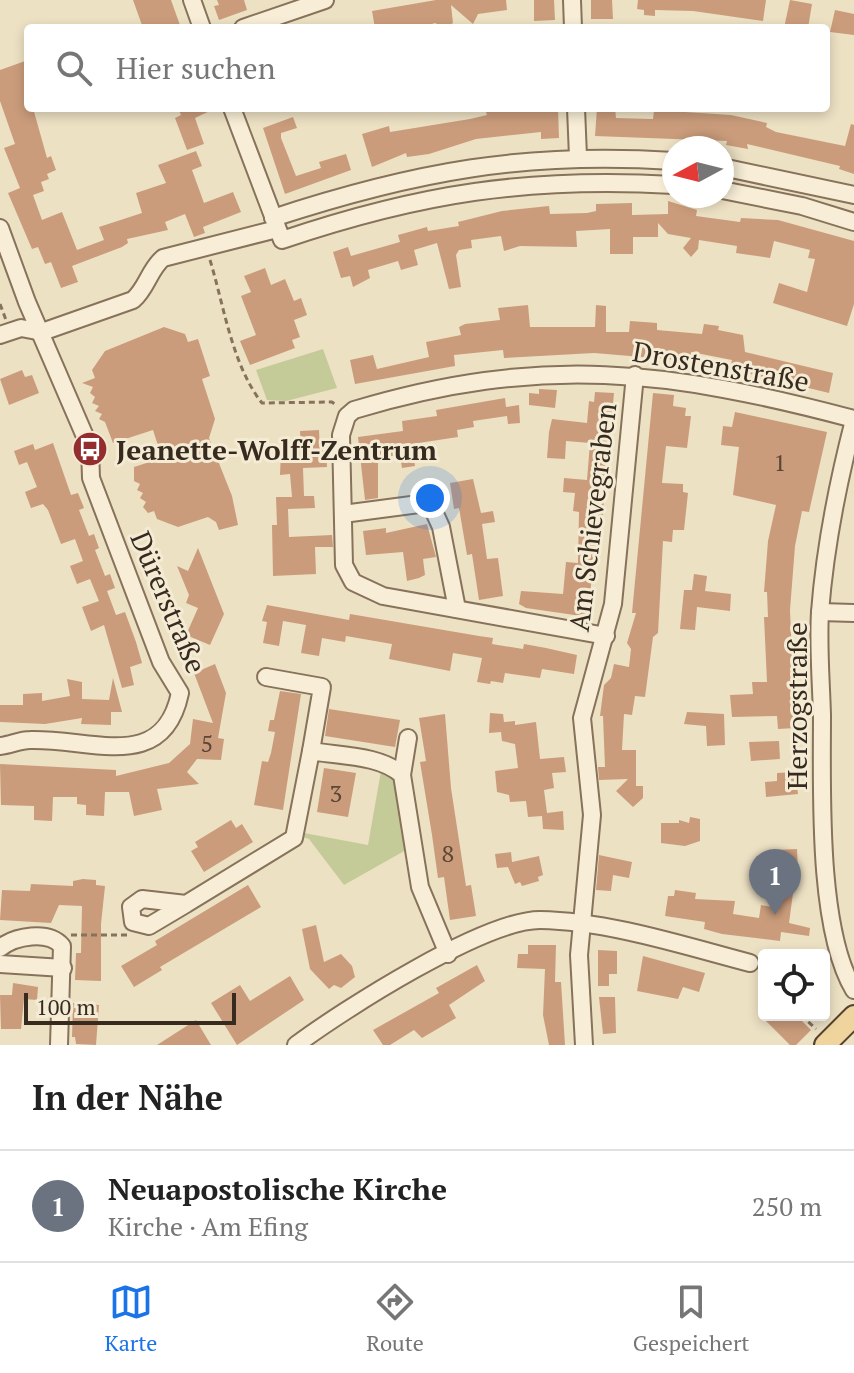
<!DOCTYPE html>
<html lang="de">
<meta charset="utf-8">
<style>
body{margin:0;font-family:"PT Serif",serif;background:#f2f2f2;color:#222}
.controls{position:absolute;right:24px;bottom:24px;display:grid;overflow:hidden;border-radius:8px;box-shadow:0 4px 12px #0003}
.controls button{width:72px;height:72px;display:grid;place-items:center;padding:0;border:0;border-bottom:2px solid #e0e0e0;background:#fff;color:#222;font:40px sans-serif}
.compass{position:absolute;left:662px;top:136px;width:72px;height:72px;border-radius:50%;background:#fff;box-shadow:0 4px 12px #0003;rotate:263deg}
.scale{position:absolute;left:24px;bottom:20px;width:212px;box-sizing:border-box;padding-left:8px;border:4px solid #372b1f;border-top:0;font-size:22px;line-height:28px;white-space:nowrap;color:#372b1f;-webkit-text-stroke:6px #f4ebd4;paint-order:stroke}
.you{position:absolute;left:430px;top:498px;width:28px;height:28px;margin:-20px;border:6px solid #fff;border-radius:50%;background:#1a73e8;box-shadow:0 0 0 12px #1a73e833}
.badge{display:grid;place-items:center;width:52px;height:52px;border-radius:50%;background:#1a73e8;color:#fff;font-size:26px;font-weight:700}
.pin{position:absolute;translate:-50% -66px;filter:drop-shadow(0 2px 4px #0008)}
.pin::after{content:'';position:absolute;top:42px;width:28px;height:24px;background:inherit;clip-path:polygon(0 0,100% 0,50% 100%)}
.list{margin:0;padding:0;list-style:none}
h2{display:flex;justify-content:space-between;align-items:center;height:104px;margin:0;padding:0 32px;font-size:34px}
h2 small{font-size:26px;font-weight:400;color:#767676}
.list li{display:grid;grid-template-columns:52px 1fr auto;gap:24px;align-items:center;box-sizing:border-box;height:112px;padding:0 32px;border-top:2px solid #e0e0e0}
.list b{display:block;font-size:30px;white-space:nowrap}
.list p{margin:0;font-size:26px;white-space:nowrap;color:#767676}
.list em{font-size:26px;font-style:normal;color:#767676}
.icon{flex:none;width:44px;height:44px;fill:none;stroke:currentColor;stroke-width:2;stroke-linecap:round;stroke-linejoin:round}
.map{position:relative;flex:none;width:854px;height:1045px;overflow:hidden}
.search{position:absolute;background:#fff;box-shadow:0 4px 12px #0003;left:24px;right:24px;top:24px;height:88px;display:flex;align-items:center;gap:20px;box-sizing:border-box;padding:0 28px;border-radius:8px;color:#767676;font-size:30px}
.sheet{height:216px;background:#fff}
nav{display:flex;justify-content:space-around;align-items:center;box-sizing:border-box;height:112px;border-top:2px solid #e0e0e0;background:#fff;font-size:22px;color:#767676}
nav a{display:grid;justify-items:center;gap:4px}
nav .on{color:#1a73e8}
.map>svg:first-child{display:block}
</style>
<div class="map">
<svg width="854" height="1045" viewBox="0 0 854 1045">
<rect width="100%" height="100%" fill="#ede1c4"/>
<g fill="#c5cb98">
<path d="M323,349l14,39 -51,13 -19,-1 -11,-30z"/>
<path d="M381,771l13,7 3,7 9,65 -62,35 -35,-46 -6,-2 1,-4 64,12z"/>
</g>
<g fill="#ca9c7b">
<path d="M133,0h38l10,28h-38z"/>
<path d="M217,0h27l3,10 -28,10 -5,-14 5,-1z"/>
<path d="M436,0h70l1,10 -29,4 -5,10 -22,-19 2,18 -8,5 -10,-5 -16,5h-44l-3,-17z"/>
<path d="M534,0h20l1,20 -21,1z"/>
<path d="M591,0h21l1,19h-22z"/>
<path d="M638,0h128l-3,21 -70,-10 -38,-1v6l-11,-1v-5l-7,-1z"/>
<path d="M790,0l22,4 -4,24h-24z"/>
<path d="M835,10l19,4v21l-24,-3z"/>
<path d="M28,60v48h5l14,50 4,-2 5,14 -9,4 2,5 -8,3 3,9 -11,4 9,25 20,-8 15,38 27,-10 -5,-13 43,-14 -6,-20 30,-10 -8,-18 38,-14 6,15 -10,4 12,33 29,-11 8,20 -38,15 2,6 -11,4 -9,-23 -20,8 3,8 -41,9 1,4 -6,4 -50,19 6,16 -17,6 -10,-26 -6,2 -7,-17 -6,2 -24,-56 12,-5 -16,-40 11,-4 -15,-43v-31z"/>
<path d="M178,108h38l-21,10 9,26 -17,6 -12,-32 6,-3z"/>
<path d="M530,108h28l1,30 -18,1v-7l-65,7 -47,15 -22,3 -1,-4 -34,14 -10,-33 27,-8 1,6 80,-13 17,-4 -1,-3z"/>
<path d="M597,108h18l1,10 37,1 1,-9 77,5 36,8 -1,4 10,5 69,14 6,-22 3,1v49l-15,-5 1,-3 -93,-22 1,5 -22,-4 1,-4 -132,-5z"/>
<path d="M293,117l4,11 -16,5v5l15,38 25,-8 -2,-6 27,-8 5,16 -66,24 -22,-66z"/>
<path d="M668,201l29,9 -1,6 44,6 1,-4 37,2 76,21v63l-7,22 -74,-23 6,-20 28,9 8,-33 -7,-1 2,-8 -36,-9 -4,17 -34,-5 1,-7 -38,-6 -1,9 -7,8 -8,-9 8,-10 -23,-4 -10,-11v14h-25v17h-23v-25l-34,2 1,16 -57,-1 -16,5 -3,-15 -30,4 1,8 -13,2 -3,5 5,32 -12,2 -12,-46 -23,7 4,15 -17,5 -3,-9 -30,9 2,8 -17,9 -3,-11 -9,2 -8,-26 15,-5 3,9 49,-14 -2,-7 29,-8 1,4 31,-5 -1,-4 44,-11 47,-5 1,8 37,-1 9,-2v-7l36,-1v12l36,-1z"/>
<path d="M265,268l6,17 14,-6 9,22 7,-3 6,17 -13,5 6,17 -8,3 3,8 -45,17 -10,-24 16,-6 -15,-39 10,-4 -7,-16z"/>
<path d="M528,305l2,22h65l1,-22 10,1v26h23l1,-11 27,2v7l45,4 2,-10 15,2 -1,4 25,5 2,17 88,21 -4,20 -99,-24 2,-9 -41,-8 -1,9 -96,-8 -90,5 -1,-8 -49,5 1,11 -100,18 -5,-24 23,-5 4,14 52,-12 -3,-15 35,-7 -2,-8 6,-3 35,-4 -2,-12z"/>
<path d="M164,327l21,7 3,8 10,-3 12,37 -8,3 13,40 -6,19 23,58 6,29 -19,5 -3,-8 -8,-5 -30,10 -21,-8 -3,-8 -6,2 -5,-6 3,-5 -6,-4 3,-5 -6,-3 3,-6 -6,-3v-14l28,-9 -9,-28 -40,13 -8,-21 -6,-3 3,-5 -7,-3 4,-5 -7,-3 3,-6 -5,-4 3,-6 -11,-4 13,-5 -3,-8 13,-19z"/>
<path d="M22,370l3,7 7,-2 7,18 -30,12 -9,-26z"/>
<path d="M539,389l18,1 -2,18 -26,-3v-12l10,1z"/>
<path d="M595,392l19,1 -13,140 -4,26 -4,5 -5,53 -62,-9 -7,-4 2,-13 42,3 3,-32 12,1 1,-51 -6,-1 2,-18 -12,-1 1,-14 23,2 3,-37 -24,-2 -1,18 -18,-1 2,-26 3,-13 35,4 2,-22 5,1z"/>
<path d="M653,393l21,2 -1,11 13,2 -1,8h6l-4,32 -21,-2 -4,37 21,1v8l5,1 -4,37h-11l-1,12 -9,-1 -5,92 -5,4 -8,60 -10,-1 -3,19 -8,-1 -2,36h14v36h7v12l-10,9 -17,-16 12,-12 -29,1 -1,-13h7l-2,-51h-3l4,-31 7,-7 3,-14 15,3 2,-18 -4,-6 9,-30h-4z"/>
<path d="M505,398l1,9 13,-2 1,18 -12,1 -1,-8 -34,5 1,6 -17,3 1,7 -46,7 3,22 -13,2 -2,-13 -22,3v40l-13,2 -7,-63 45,-6 -1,-10 35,-5 -1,-6z"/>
<path d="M735,412l92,20 -18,80 -7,-1 -7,35 -5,64 5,118 -17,1 -1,-13 -45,1 -2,-22 23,-1 -1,-12h15l-3,-65h4l-1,-25h-3l4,-51 8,-36 -43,-10 6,-48 -18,-2 2,-19 9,1z"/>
<path d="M319,430l1,20h6l1,17 -24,1 1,28h10l1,12 -27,1 1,28 43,-2 1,12h-18l1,27 -43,2 -1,-51h5l-1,-28h16l-2,-23 -10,1 1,-25 20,-1 -1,-18z"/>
<path d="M53,443l18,52 7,-2 6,15 -5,2 10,26 5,-2 5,14 -4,2 10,26 5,-2 5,14 -8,3 9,24 9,-3 11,30 6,21 -12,4 4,18 -12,3 -18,-63 -13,6 -9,-24 17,-6 -9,-22 -13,5 -7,-18 13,-5 -8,-22 -14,5 -13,-34 -5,-6 -12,4 -6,-16 12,-5 -10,-25 -8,3 -5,-14 19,-7 2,6z"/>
<path d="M473,479l8,34 12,-2 2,11 -13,2 5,35 11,-1 5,38 -24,4 -7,-46 -5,1 -8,-47 -5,1 -4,-26z"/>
<path d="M427,524l9,33 -13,2 2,16 -6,3 -12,3 -4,-29 -37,3 -3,-24 23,-3v5z"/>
<path d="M198,548l26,66 -14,31 -24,-10 12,-27 -12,-5 3,-8 -12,-29 11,5z"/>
<path d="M694,574l13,2 -2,15 26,3 -1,17 -33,-4 -2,23 -15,-1 4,-39h8z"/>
<path d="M267,605l82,15 1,-6 129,22 14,2 -1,6 31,5 1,-5 22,4 31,7 -3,19 -32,-5 -2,9 -35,-5 -2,10 -12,-2 -1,3 -13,-2 5,-24 -29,-5 -3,18 -61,-12 3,-15 -46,-8 -1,6 -23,-4 -3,18 -18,-3 5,-28 -23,-4 -4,25 -16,-3 4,-21 -5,-1z"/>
<path d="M215,664l11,29 -8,45 6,1 -3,21 -24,-1 -10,13 12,12 -42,5 5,21 -28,6 -5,-24h-24l-1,24 -18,-1v-10l-9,-1v-7h-24l-1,24 -18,-1v-14l-33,-1 -1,-41 116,6v6l53,-13 21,-19 3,-25 20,4 -19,-50z"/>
<path d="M113,678l9,34h-11v13l-30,-1 1,-6 -37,6 -45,-2v-17h23v-11l19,-1v8l28,-5 -3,-17 15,3v17l27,1z"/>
<path d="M280,691l21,3 -18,116 -29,-5 8,-44 6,1 3,-9 4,-21 -7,-1 2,-11h4z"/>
<path d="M329,709l71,11 -5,27 -70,-11z"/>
<path d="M687,712l37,2 1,31 -18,1 -1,-20 -22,-2z"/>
<path d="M490,713l13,1 1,8 11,-1v4l21,-3 4,37 24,-2 2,15 -14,1 2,15 -10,2 3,23 16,-2 1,19 -21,-1 -1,-13 -14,1 -2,-16 -16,1 -1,-7 -12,-3 -2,-21 23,-3 -3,-24 -13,-3 -1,-9 -12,1z"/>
<path d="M445,714l6,74 15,98 5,-1 5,31 -26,4 -6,-43 -6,1 -6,-43 -12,-73 6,-1 -7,-43z"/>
<path d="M779,741l1,18 -29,2 -2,-19z"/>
<path d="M324,768l32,5 -8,44 -31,-5z"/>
<path d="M795,772l3,22 -32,3 -1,-15 12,-1v-8z"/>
<path d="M690,817l10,2v22l-15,5 -24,-3v-20h18v-3l10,3z"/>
<path d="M231,820l5,8 6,-4 11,18 -49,30 -13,-21 7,-4 -3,-5z"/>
<path d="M797,849l1,23 -22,1 -1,-23z"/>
<path d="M511,852l1,10 27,-6 4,19 -5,2 1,4 -17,5 -2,-4 -5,2 -7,-17 -11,1 -2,-14z"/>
<path d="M599,855l33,7 -3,16 -16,-3 -2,16 -15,-1z"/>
<path d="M83,879l13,1v5l9,1 -4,38v57l-26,-1 1,-27h5l1,-47 -23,-1 -8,18 -51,-3 2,-30 28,1 1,-7 42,2v-5z"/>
<path d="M248,885l13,22 -101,60 2,3 -28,17 -13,-21 36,-21 -2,-4z"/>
<path d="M675,890l21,3 -1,6 40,2 -2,13 26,4 2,-13 11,2 2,-17 19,3 -4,30 21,5 -1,8 -28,-4 -1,9 -58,-7 -18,-5 1,-7 -40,-6 3,-20h6z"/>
<path d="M316,925l8,37 17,-8 11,12 3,11 -14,11 -7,-3 -5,4 -19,-20 -8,-40z"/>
<path d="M528,945h28l-1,37h6l4,63h-16l-6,-30 2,-46 -28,-1 1,-14h10z"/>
<path d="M598,950l19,1v23h-8v12h-11z"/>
<path d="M643,956l62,17 -6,19 -16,-5 -5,12 -41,-8z"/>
<path d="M477,965l8,16 -36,24 7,13 -34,20 -8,-8 -24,15h-7l-10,-15 66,-37 -3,-5z"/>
<path d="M290,976l14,24 -67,45 -26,-42 29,-18 10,16z"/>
<path d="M13,983l25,4 -1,13 -13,-1 -3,30h-20l-1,-34h12z"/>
<path d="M599,997h16l1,36 -13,1z"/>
<path d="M73,1003l26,2 -3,40 -20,-1 -1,-7h-3z"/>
<path d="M760,1015h36l15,15 -15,15h-6z"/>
<path d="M196,1020l15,25h-54z"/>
</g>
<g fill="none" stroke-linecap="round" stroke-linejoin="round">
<defs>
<g id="minor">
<path d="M192,0l10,28"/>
<path d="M572,0l1,28"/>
<path d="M243,28l82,-28"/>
<path d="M232,108l50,132c139,-47 245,-63 392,-55"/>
<path d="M576,108l2,49"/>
<path d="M722,167l132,28"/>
<path d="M722,190l80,16 52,16"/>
<path d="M273,218c140,-46 253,-67 401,-57"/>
<path d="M0,228l27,74 63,146 1,30 70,184 19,31c-17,81 -88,45 -150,47 -10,0 -20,5 -30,6"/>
<path d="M0,335l21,-7 21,4 91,-32c14,-12 16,-30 30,-42l114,-29"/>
<path d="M854,420c-16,62 -29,127 -34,192 -2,34 1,69 2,103 0,74 -5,214 32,275"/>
<path d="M343,514l76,-10 12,1 10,22 16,82"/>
<path d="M820,612l34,1"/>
<path d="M606,636l-223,-40 -30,-14 -9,-17 -3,-130 6,-19 7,-6c187,-56 315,-40 500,9"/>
<path d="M266,677l56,10 -11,64"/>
<path d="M402,775l6,-37"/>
<path d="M186,904l-37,22 -16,-4 -2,-15 11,-8 44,5 108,-66 17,-87c28,5 70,4 91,24l18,112 28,67"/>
<path d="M0,948c15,-12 48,-18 62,-2l-3,99"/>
<path d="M0,964l63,4"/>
<path d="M296,1045c47,-35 188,-125 244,-125 68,1 145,26 210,43"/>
<path d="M584,1045l-5,-90 13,-140 -10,-97 31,-114 22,-229"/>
</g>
<path id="major" d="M825,1045l29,-29"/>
</defs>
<use href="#minor" stroke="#87725b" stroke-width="20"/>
<use href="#major" stroke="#55412f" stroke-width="24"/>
<g stroke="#87725b" stroke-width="3" stroke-dasharray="6 4" stroke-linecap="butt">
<path d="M210,260c14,46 22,105 52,143l70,-1 4,3"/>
<path d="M0,304l6,16"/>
<path d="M71,935h56"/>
<path d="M801,1015l15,14"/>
</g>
<use href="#minor" stroke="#f8eed7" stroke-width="16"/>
<use href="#major" stroke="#efd59d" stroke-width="20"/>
</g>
<defs>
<symbol id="bus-disc" viewBox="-11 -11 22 22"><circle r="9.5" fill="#942d2e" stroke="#f4ebd4"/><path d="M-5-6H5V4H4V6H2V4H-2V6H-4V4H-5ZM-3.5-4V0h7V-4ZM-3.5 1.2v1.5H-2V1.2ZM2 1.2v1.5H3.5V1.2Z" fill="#fff"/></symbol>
</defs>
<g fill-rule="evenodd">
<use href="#bus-disc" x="70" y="429" width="40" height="40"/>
</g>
<g text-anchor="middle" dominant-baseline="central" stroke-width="6" stroke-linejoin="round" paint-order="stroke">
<g font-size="24" fill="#5c4736">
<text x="780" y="462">1</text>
<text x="207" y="743">5</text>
<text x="336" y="793">3</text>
<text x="448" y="853">8</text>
</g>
<g font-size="28" fill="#372b1f" stroke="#f4ebd4">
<text transform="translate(721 366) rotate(10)">Drostenstraße</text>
<text transform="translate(592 517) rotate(-83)">Am Schievegraben</text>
<text transform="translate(169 602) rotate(67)">Dürerstraße</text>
<text transform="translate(796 706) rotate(-90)">Herzogstraße</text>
</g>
<g font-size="28" font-weight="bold" fill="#372b1f" stroke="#f4ebd4" text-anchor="start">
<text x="116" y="449">Jeanette-Wolff-Zentrum</text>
</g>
</g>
</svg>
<div class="controls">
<button><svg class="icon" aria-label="locate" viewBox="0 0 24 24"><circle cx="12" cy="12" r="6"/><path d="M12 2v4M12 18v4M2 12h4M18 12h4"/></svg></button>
</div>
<svg class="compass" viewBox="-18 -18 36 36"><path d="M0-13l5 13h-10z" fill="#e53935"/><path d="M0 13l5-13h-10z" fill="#767676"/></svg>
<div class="scale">100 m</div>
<div class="you"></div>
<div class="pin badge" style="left:775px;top:915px;background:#6b7280">1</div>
<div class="search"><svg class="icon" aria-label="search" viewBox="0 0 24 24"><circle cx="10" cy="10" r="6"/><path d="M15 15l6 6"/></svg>Hier suchen</div>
</div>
<section class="sheet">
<h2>In der Nähe<small></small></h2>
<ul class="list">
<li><span class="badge" style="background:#6b7280">1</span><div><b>Neuapostolische Kirche</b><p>Kirche · Am Efing</p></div><em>250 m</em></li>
</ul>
</section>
<nav>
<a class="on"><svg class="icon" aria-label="map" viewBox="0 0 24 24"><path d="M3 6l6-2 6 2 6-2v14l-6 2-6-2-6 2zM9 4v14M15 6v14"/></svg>Karte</a>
<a><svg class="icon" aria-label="directions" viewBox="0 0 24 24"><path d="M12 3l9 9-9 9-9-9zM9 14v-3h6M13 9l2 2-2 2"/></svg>Route</a>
<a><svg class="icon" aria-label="saved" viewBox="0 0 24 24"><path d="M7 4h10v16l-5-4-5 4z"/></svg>Gespeichert</a>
</nav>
